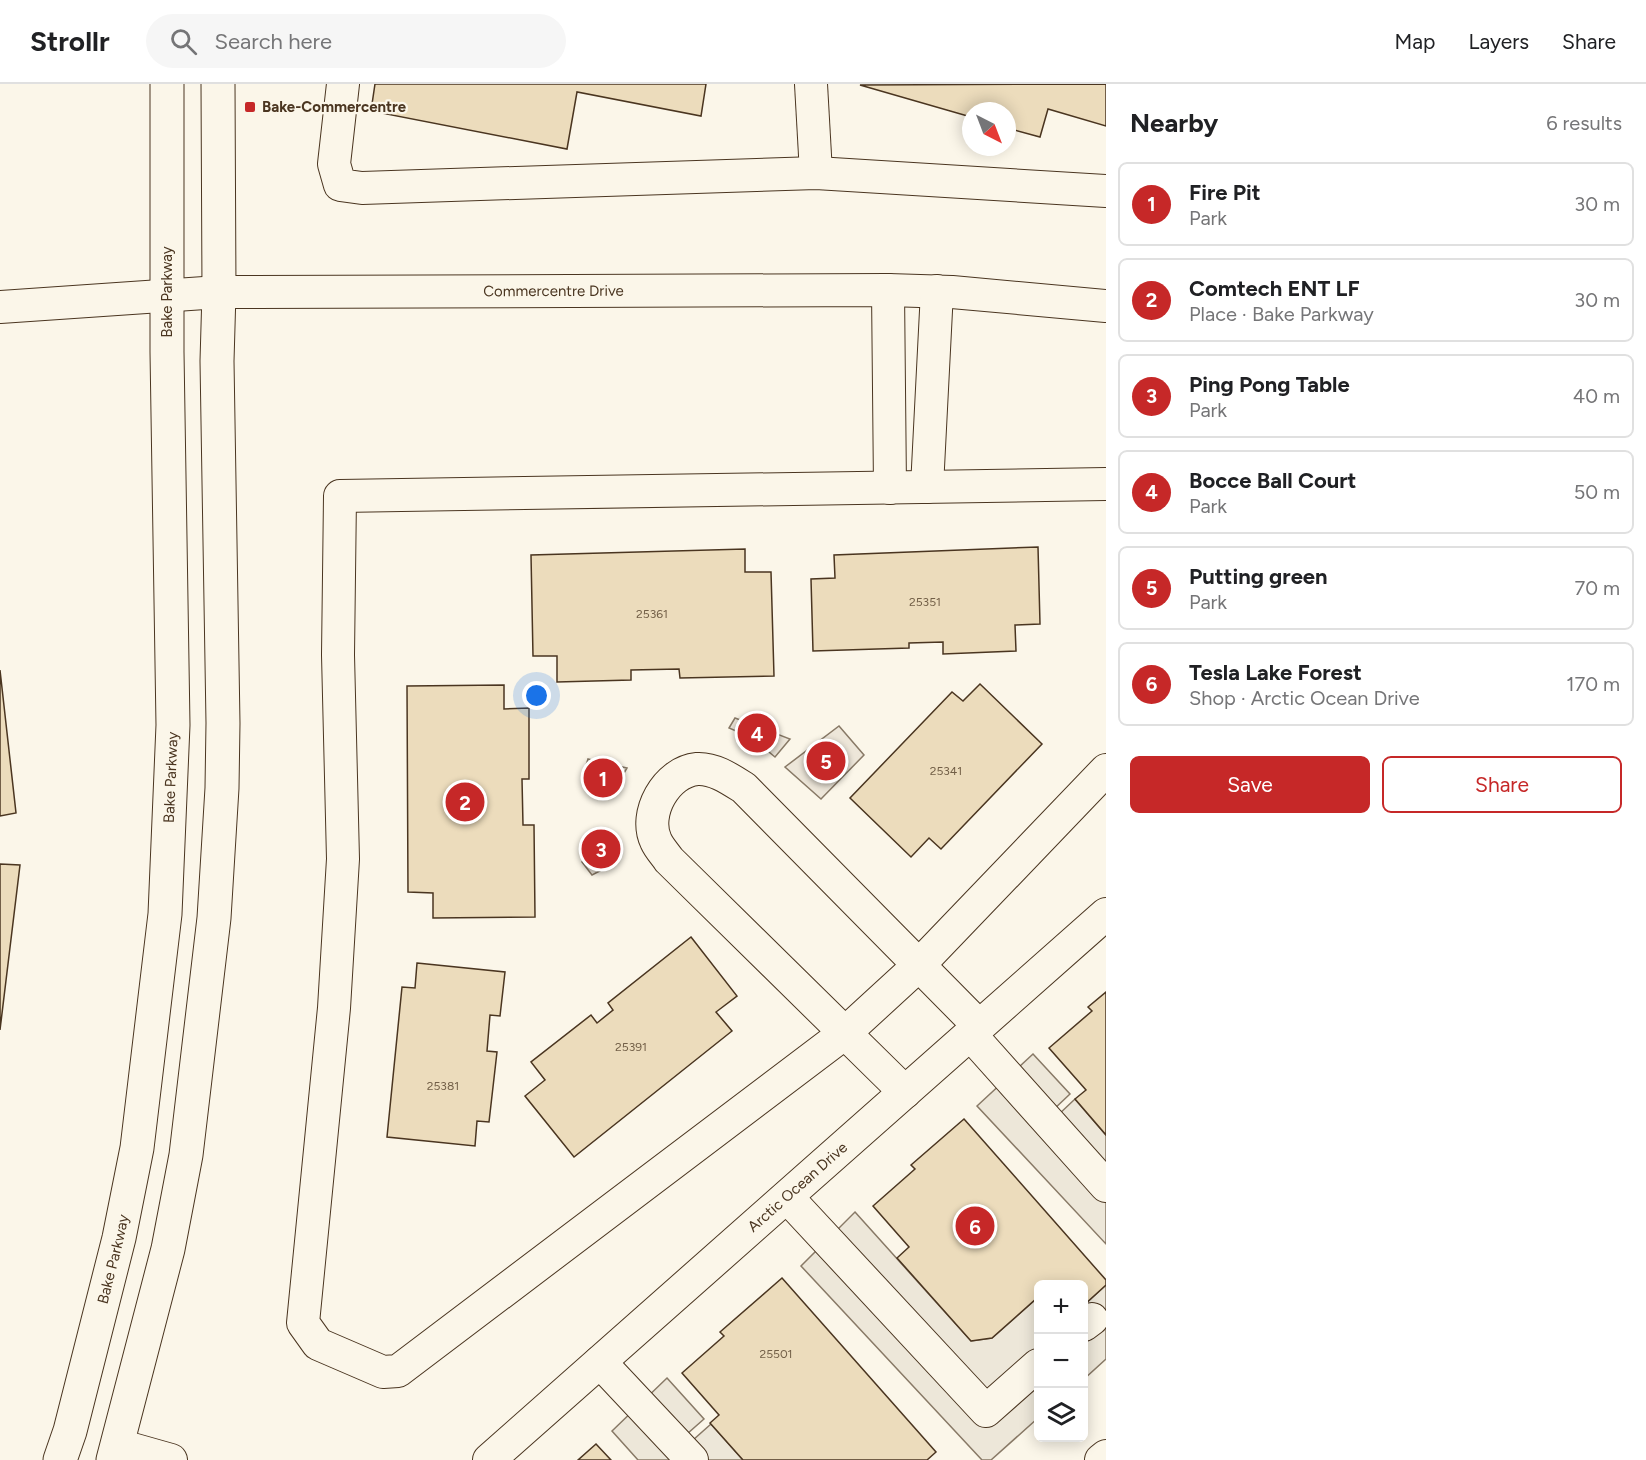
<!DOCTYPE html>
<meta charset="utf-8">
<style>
body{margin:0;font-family:Figtree,sans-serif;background:#f6f6f6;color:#202124}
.controls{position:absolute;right:18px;bottom:18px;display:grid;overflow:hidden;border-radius:9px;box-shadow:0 3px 15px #0003}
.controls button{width:54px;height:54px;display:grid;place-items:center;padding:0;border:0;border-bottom:2px solid #e0e0e0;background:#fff;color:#202124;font:30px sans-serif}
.compass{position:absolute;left:962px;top:18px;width:54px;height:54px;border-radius:50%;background:#fff;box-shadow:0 3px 15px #0003;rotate:138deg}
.you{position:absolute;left:537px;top:612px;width:21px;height:21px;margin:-15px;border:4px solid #fff;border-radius:50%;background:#1a73e8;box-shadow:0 0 0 9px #1a73e833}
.badge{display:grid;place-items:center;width:39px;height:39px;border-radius:50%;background:#c62828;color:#fff;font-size:20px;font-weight:700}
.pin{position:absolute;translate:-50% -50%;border:3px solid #fff;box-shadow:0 2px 6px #0006}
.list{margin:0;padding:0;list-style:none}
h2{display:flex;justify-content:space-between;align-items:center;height:78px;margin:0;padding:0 24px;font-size:26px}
h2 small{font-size:20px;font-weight:400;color:#757577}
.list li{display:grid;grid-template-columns:39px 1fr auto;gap:18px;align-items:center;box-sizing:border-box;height:84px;margin:0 12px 12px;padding:0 12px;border:2px solid #e0e0e0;border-radius:9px}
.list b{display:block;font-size:22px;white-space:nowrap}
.list p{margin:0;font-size:20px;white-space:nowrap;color:#757577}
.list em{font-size:20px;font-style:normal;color:#757577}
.actions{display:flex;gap:12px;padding:18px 24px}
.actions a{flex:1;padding:14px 0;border:2px solid #c62828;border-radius:9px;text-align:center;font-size:21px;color:#c62828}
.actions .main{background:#c62828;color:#fff}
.icon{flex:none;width:33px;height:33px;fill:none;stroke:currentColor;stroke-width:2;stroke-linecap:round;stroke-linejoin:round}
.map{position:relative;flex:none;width:1106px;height:1376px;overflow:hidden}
header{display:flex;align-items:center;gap:36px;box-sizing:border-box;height:84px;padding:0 30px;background:#fff;border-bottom:2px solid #e0e0e0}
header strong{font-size:28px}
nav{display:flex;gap:33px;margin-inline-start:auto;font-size:21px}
.search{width:420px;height:54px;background:#f6f6f6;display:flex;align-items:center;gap:15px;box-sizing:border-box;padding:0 21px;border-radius:33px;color:#757577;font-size:22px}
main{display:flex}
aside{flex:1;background:#fff}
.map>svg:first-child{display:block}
</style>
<header>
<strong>Strollr</strong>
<div class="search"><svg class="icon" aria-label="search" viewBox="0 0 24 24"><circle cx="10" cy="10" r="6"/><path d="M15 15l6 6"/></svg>Search here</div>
<nav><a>Map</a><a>Layers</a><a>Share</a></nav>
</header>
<main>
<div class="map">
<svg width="1106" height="1376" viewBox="0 0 1106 1376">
<rect width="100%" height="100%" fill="#fbf6e9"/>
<g fill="#ede6d9" stroke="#887966" stroke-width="1.5">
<path d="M735,634l55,21 -15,18 -23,-19 -23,-10z"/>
<path d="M839,642l25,29 -43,44 -36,-32z"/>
<path d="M588,675l39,9 -17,29 -16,-6 -10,-19z"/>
<path d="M608,749l7,30 -23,12 -10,-13 15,-25z"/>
</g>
<g fill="#ede7d9" stroke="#887966" stroke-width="1.5">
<path d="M1033,970l37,40 -18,17 5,5 18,-17 31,36v109l-129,-138z"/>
<path d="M855,1128l116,129 21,-3 44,-39 2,3v116l-47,42h-9l-181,-194z"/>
<path d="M1106,1201v74l-22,20v-74z"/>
<path d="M667,1294l37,41 -17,15 6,6 18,-16 32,36h-105l-26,-29z"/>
</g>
<g fill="#ecdcbc" stroke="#4a3520" stroke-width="1.5">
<path d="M375,0h331l-5,32 -124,-24 -10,57 -196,-38z"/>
<path d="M1106,0v42l-58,-17 -8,28 -33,-9v-17h-36v6l-111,-32z"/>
<path d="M1038,463l2,77 -25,1 1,26 -73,3v-12l-34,1v5l-96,3 -2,-72 24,-1 -1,-23z"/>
<path d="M745,465v23h26l3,104 -94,2 -1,-9 -48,1v10l-74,2v-26h-24l-2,-101z"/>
<path d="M0,586l16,143 -16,3z"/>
<path d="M980,600l62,60 -101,105 -12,-11 -18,19 -61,-59 102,-106 11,9z"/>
<path d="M504,601v24l25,-1v71h-7l1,46h11l1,92 -102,1v-25l-25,-1 -1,-206z"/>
<path d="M0,780l20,1 -20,165z"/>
<path d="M691,853l46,59 -21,16 16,19 -158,126 -49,-61 20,-16 -14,-18 60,-47 6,8 16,-13 -5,-7z"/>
<path d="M417,879l88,9 -5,44 -10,-1 -3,36 10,1 -8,70 -12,-1 -2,25 -88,-9 15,-150 13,1z"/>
<path d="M1106,908v143l-31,-36 11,-9 -37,-42 43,-37 -4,-4z"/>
<path d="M964,1035l142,161v5l-22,20v-21h-46v18l-2,-3 -44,39 -21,3 -74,-83 12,-11 -36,-41 42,-37 -4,-4z"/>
<path d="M782,1194l154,174 -9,8h-184l-33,-37 9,-8 -37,-42 42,-37 -4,-4z"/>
<path d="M596,1360l15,16h-33z"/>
</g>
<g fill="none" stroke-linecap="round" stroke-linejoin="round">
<defs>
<g id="minor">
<path d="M343,0l-9,80 6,21 22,3 454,-15 290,18"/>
<path d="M811,0l5,89"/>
<path d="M888,206l2,198"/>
<path id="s1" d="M0,223l219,-15 669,-2 64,2 154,14"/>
<path d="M1106,400l-766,12 -2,159 5,204 -9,149 -31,315 15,21 65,28 15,-1 447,-338 73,-67 188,-196"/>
<path d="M927,403l10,-196"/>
<path d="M970,950l136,152"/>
<path d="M905,1008l-236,-232c-4,-6 -10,-12 -13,-19 -13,-27 10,-69 41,-72 17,-1 33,10 47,19l235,238"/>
<path d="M787,1113l199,214 52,-46"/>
<path d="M1084,1241l8,-6"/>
<path d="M600,1278l92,98"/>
<path d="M118,1361l53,15"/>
<path id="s2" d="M489,1376l617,-546"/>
<path d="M1101,1376l5,-4"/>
</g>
<g id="major">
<path id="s3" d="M60,1376l10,-29 49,-193 18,-90 28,-234 8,-189 -6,-373v-268"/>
<path d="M113,1376l55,-211 18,-94 28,-237 8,-130 1,-65 -6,-362 2,-69 -1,-208"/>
</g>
</defs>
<use href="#minor" stroke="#4a3520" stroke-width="34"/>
<use href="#major" stroke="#4a3520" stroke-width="35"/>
<use href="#minor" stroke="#fbf6e9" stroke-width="32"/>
<use href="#major" stroke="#fbf6e9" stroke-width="33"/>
</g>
<rect fill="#c62828" stroke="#fbf6e9" stroke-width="2" x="244" y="17" width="12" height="12" rx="3"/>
<g text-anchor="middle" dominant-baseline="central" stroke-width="4.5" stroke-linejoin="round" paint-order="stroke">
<g font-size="12" fill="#725f47">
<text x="925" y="518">25351</text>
<text x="652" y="530">25361</text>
<text x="946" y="687">25341</text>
<text x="631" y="963">25391</text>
<text x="443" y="1002">25381</text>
<text x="776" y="1270">25501</text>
</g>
<g font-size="15" font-weight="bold" fill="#4a3520" stroke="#fbf6e9" text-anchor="start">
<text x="262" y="23">Bake-Commercentre</text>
</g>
<g font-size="15" fill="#4a3520" stroke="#fbf6e9">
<text transform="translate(167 208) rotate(-90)">Bake Parkway</text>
<text stroke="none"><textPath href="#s1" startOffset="554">Commercentre Drive</textPath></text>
<text stroke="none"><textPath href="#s3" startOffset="694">Bake Parkway</textPath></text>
<text stroke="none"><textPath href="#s2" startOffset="412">Arctic Ocean Drive</textPath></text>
<text stroke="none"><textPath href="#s3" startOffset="208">Bake Parkway</textPath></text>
</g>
</g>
</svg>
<div class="controls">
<button>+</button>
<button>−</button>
<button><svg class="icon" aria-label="layers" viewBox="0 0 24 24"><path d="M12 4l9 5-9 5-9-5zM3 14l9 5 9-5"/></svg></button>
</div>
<svg class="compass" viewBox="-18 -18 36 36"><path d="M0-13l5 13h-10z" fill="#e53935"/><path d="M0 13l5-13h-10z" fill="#757577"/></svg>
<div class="you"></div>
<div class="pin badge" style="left:603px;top:694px">1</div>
<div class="pin badge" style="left:465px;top:718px">2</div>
<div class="pin badge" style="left:601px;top:765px">3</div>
<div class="pin badge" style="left:757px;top:649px">4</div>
<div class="pin badge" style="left:826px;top:677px">5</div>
<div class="pin badge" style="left:975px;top:1142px">6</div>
</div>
<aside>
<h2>Nearby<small>6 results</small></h2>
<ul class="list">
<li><span class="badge">1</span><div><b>Fire Pit</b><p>Park</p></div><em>30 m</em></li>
<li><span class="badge">2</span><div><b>Comtech ENT LF</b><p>Place · Bake Parkway</p></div><em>30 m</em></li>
<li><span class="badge">3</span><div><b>Ping Pong Table</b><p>Park</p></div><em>40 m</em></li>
<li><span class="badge">4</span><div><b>Bocce Ball Court</b><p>Park</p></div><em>50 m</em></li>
<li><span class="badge">5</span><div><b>Putting green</b><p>Park</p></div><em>70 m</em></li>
<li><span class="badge">6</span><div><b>Tesla Lake Forest</b><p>Shop · Arctic Ocean Drive</p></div><em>170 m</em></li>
</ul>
<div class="actions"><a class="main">Save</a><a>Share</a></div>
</aside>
</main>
